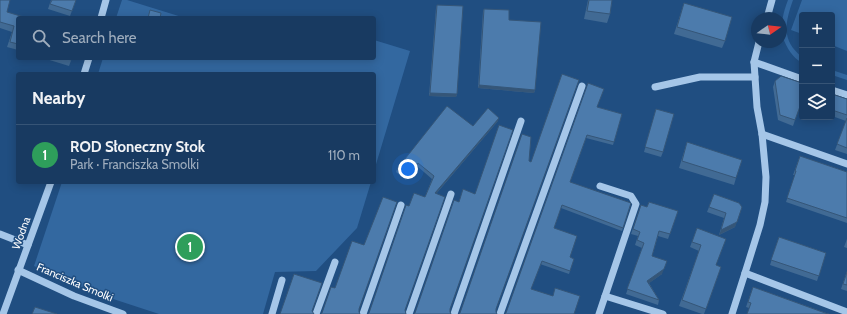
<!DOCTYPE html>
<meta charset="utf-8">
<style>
body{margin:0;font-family:Cabin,sans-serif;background:#25456a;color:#f1f3f6}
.controls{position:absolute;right:12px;top:12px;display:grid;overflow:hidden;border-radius:4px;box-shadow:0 2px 10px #0003}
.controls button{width:36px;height:36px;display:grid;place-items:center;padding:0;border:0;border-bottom:1px solid #365476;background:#183a61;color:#f1f3f6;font:20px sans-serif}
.compass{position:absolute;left:751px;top:12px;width:36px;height:36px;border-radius:50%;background:#183a61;box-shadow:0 2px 10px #0003;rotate:76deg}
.you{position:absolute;left:408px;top:169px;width:14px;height:14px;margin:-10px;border:3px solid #fff;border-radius:50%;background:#1a73e8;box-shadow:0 0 0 6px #1a73e833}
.badge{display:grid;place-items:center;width:26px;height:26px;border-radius:50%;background:#ea580c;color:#fff;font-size:13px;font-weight:700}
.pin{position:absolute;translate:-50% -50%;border:2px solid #fff;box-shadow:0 1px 4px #0006}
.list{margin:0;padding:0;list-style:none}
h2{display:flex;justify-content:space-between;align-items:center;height:52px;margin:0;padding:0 16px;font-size:17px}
h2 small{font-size:13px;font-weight:400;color:#9fadbd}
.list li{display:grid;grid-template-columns:26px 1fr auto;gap:12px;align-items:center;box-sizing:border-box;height:60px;padding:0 16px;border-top:1px solid #365476}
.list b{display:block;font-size:15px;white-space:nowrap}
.list p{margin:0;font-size:13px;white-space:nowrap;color:#9fadbd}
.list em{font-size:13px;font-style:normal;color:#9fadbd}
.icon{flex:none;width:22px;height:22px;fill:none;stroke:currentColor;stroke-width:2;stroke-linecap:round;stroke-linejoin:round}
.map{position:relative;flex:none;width:847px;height:314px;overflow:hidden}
.search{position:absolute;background:#183a61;box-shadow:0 2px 10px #0003;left:16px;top:16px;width:360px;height:44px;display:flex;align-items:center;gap:10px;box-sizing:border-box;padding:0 14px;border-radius:4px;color:#9fadbd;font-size:15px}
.panel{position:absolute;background:#183a61;box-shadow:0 2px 10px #0003;left:16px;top:72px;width:360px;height:112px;border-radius:4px}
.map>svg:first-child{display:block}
</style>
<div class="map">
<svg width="847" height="314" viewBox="0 0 847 314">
<rect width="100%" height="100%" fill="#204e81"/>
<g fill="#3368a0">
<path d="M122,0h5l58,18h-69z"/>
<path d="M788,0h5c-8,23 -12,40 9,57v6c-10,-6 -15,-15 -19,-25l-2,-1c0,-14 2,-24 7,-37z"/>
<path d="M802,0h45v51l-15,-6v-30h-30v19l-11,-4z"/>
<path d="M374,40l36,11 -36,120v-97h-276l5,-16h271z"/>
<path d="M832,70l15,5v5l-15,-5z"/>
<path d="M62,182h309l-14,46 -41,43 -41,1 -12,42h-104l-61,-20 -64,-28z"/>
</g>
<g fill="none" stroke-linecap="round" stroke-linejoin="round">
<g stroke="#a5c6e8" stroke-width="7">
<path d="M101,18l5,-18"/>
<path d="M767,18l5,-18"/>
<path d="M754,62l48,17"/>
<path d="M84,74l5,-16"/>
<path d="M655,87l45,-10h55"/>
<path d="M832,90l15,5"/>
<path d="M762,134l85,30"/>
<path d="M0,234l28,11"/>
<path d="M18,270l56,26 49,18"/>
<path d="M745,273l102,39"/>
<path d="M605,296l58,18"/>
<path d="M3,314l48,-132"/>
<path d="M272,314l10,-34"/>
<path d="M316,314l19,-52"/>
<path d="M363,314l38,-109"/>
<path d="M409,314l42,-120"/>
<path d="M454,314l67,-193"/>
<path d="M500,314l82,-228"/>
<path d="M599,314l37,-110 -5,-8 -31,-10"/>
<path d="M732,314l13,-41 15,-48 5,-23 1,-25 -4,-43 -5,-27 -3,-45 5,-20"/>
</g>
</g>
<g fill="#416a94">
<path d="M0,0l7,12 11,6v32l-11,-3 5,-15 -12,-4z"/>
<path d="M51,0h25l-6,16 -22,-7z"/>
<path d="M588,0h24l-2,14 -3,9 -23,-4z"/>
<path d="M684,3l41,38 -3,7 -48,-14z"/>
<path d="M437,5l20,89 -1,3 -27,-1 7,-88z"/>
<path d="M484,9l25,11 26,70 -1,3 -56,-5 5,-77z"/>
<path d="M43,58h29l-3,8z"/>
<path d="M775,81l27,2v23l-2,-1 -7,21 -15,-6 -5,-33z"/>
<path d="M832,94l15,5v55l-12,-4 11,-29 -14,-5z"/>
<path d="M597,107l25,7 -9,31 -27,-7 -16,44 61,21 -9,28 -61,-23 -7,20 16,29v14l-1,3 -29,-10 -9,25 -25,24z"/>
<path d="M656,109l7,43 -2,5 -17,-5z"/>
<path d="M498,121l-62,73 -67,119 40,-107 16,-9 7,-18 -15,-13 -11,14 -10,-8 1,-3 76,-43z"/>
<path d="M687,142l49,36 -2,7 -55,-17z"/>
<path d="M800,156l47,16v51l-61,-21 9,-27h-2z"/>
<path d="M714,194l25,9 -4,24 -16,8 5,-17 -17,-6z"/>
<path d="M641,205l7,2 30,4 -10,28 -10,-3 -6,20 10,18 -13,9 10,17 -1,5 -32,-11 16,-46 -7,-3 3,-9 -7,-2z"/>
<path d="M697,228l19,37 5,2 -17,47h-2l-23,-8 20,-55 -9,-4z"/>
<path d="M779,237l47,16 -9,28 -47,-16z"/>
<path d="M847,239v9l-3,-1z"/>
<path d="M847,271v20l-6,-2z"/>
<path d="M753,287l76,27 -80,-6 -3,-1z"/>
</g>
<g fill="#355678">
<path d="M479,85l56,5 -1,3 -56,-5z"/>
<path d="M430,93l27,1 -1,3 -27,-1z"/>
<path d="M499,118l-1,3 -64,75 1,-3z"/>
<path d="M418,163l-1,3 -11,14 1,-3z"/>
<path d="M737,222l-2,5 -16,8 2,-5z"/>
<path d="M664,269l-2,5 -17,12 2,-5z"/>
</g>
<g fill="#4c7bac" stroke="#355678">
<path d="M0,0h10l-3,12 20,6h-9v26l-8,-2 4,-16 -14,-4z"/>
<path d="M52,0h24l-4,11 -22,-7z"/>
<path d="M589,0h23l-2,14 -23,-3z"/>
<path d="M684,3l48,14 -7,24 -48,-14z"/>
<path d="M437,5l26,1 -6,88 -27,-1z"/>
<path d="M484,9l25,1v10l32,2 -6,68 -56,-5z"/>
<path d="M150,10l11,3 -1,5h-12z"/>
<path d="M64,58h8l-1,2z"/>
<path d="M562,74l17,6 -83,229v3l1,2h-38l1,-1 62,-179 9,3 -2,24 2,1z"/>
<path d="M781,76l21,7v18l-7,19 -15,-5 -5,-34z"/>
<path d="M588,83l16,6 -7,18 25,7 -8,28 -27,-7 -17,47 61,21 -8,25 -61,-23 -8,23 23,8 -7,21 4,2 -4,12 -28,-10 -11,28 22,7 2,-8 25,8 -6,18h-69l1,-1z"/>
<path d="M832,94l15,5v16l-15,-5z"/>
<path d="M447,106l26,20 15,-18 11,10 -64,75 10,4 -40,113 1,4h-38l1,-1 37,-108 3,1 5,-13 11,4 9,-21 -16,-13 -11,14 -10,-8z"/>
<path d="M656,109l18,5 -11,38 -18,-5z"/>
<path d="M847,118v30l-10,-4z"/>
<path d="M499,125l14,5 -63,179v3l1,2h-37l1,-1 39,-113 5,2 4,-13 12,5z"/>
<path d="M687,142l55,18 -6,18 -54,-17z"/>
<path d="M800,156l47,16v46l-60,-20 9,-27h-1z"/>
<path d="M714,194l25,9 3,4 -5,15 -16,8 5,-17 -17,-6z"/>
<path d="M383,197l14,5 -38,107v3l1,2h-39l1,-1 9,-26 4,1 17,-47 12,4z"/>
<path d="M649,202l29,9 -8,23 -11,-3 -7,25 15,5 -3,8 -17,12 12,19 -32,-11 17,-46 -7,-3 3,-8 -7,-3 8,-24 6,2z"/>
<path d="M697,228l29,11 -10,26 5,2 -15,42 -24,-9 19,-55 -9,-3z"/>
<path d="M779,237l47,16 -7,23 -48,-16z"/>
<path d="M847,272v13l-4,-1z"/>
<path d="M294,274l28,9 -10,28 2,3h-34z"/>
<path d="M753,287l75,27h1h-82l4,-11 -3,-1z"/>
<path d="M35,307l22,7h-25z"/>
</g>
<g text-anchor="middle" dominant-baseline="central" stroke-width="3" stroke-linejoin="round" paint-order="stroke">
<g font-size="11" fill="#fff" stroke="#204e81">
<text transform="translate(21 233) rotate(-70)">Wodna</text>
<text transform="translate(75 282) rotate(23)">Franciszka Smolki</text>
</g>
</g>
</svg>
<div class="controls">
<button>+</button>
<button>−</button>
<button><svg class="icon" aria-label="layers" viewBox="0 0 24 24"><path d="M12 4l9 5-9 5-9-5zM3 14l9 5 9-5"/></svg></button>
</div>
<svg class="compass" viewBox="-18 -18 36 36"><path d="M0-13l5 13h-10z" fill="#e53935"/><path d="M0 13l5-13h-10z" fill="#9fadbd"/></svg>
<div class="you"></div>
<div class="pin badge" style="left:190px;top:247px;background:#2e9e5b">1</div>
<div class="search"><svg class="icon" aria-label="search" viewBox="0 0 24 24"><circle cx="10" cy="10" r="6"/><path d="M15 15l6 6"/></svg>Search here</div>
<section class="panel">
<h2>Nearby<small></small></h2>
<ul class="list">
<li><span class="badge" style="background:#2e9e5b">1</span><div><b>ROD Słoneczny Stok</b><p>Park · Franciszka Smolki</p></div><em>110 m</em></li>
</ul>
</section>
</div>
